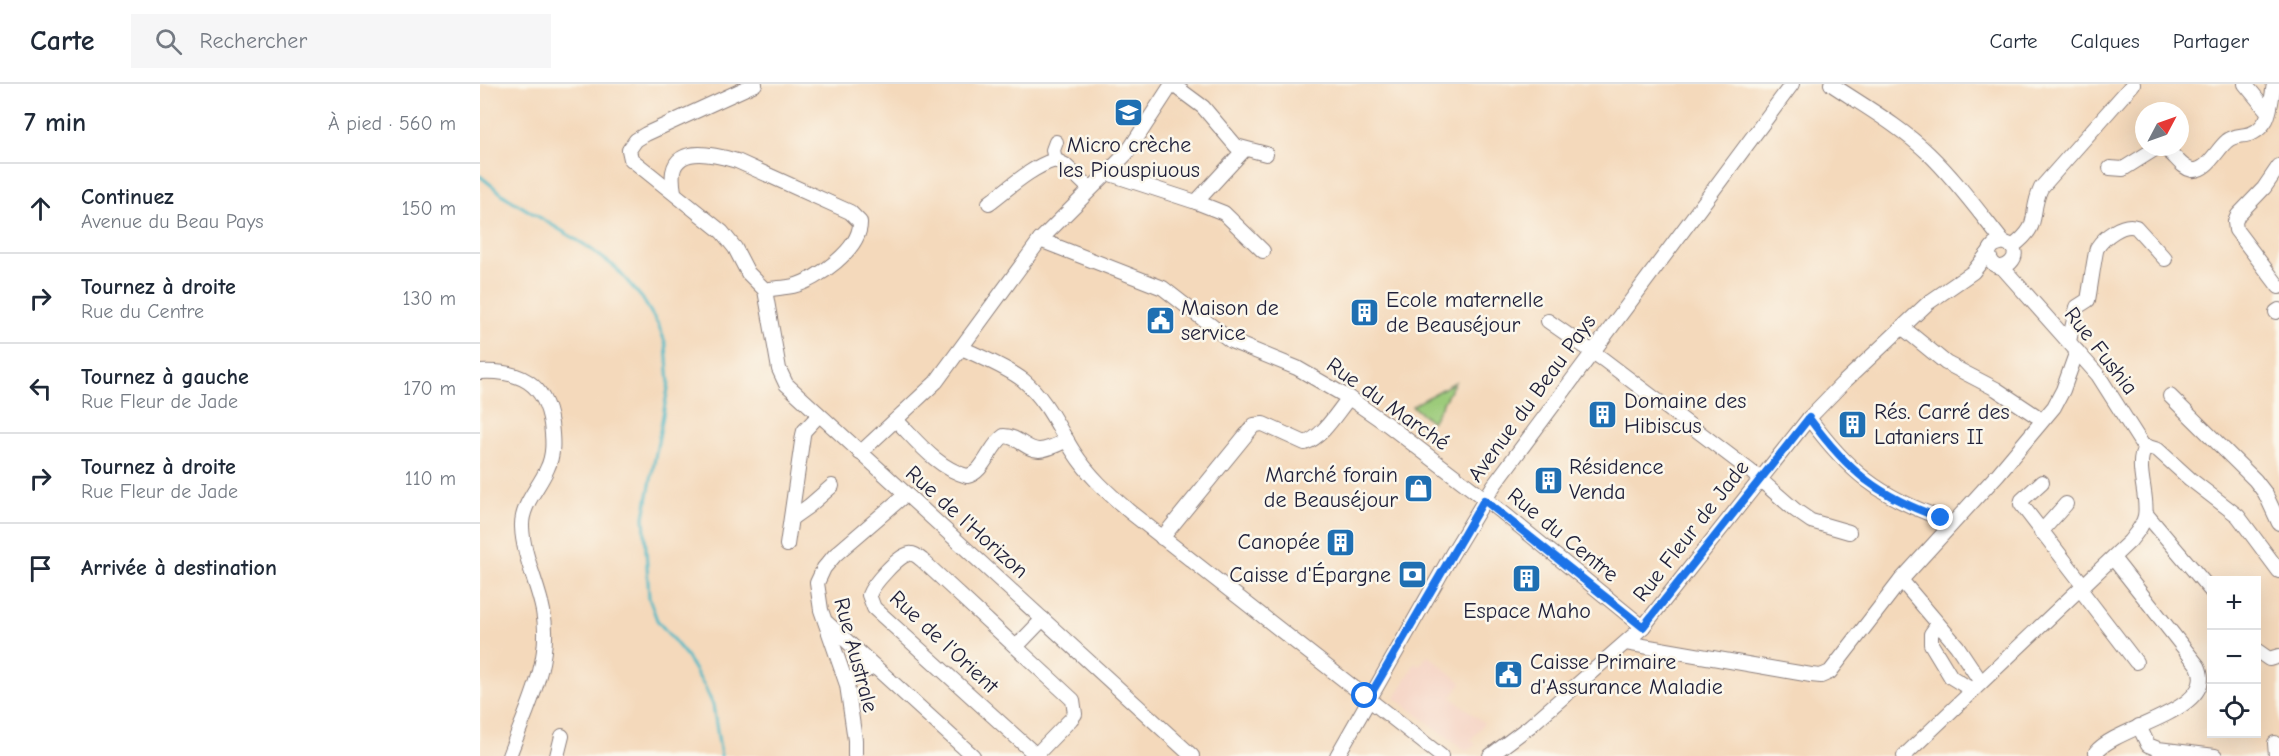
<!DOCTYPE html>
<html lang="fr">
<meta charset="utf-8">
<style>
body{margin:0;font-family:"Comic Neue",sans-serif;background:#f6f6f7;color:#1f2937}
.controls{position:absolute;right:18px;bottom:18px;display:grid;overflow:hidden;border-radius:0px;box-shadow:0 6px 24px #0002}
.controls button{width:54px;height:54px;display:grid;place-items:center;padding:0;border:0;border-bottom:2px solid #e0e1e3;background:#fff;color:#1f2937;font:30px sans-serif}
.compass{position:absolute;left:1655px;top:18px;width:54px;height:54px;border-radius:50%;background:#fff;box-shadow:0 6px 24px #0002;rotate:49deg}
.stop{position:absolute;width:18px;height:18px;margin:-14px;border:4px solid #1a73e8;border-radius:50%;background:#fff}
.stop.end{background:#1a73e8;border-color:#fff;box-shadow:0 2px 6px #0008}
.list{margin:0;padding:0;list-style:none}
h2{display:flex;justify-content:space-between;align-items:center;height:78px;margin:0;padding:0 24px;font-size:26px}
h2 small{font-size:20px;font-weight:400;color:#747a83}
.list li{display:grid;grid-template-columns:39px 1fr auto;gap:18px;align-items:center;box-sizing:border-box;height:90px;padding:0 24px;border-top:2px solid #e0e1e3}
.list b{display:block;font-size:22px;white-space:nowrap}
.list p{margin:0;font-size:20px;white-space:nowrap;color:#747a83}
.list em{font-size:20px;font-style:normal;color:#747a83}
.icon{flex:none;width:33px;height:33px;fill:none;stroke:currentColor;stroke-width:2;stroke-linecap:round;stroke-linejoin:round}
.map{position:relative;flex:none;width:1799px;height:672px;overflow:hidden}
header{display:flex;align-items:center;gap:36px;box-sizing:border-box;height:84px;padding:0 30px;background:#fff;border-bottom:2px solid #e0e1e3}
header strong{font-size:28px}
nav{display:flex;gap:33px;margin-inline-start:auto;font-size:21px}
.search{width:420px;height:54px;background:#f6f6f7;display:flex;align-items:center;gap:15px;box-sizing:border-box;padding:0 21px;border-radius:0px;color:#747a83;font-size:22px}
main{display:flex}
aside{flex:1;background:#fff}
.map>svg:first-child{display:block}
</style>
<header>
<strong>Carte</strong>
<div class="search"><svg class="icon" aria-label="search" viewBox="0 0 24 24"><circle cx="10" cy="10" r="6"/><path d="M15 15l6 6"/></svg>Rechercher</div>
<nav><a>Carte</a><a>Calques</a><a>Partager</a></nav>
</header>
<main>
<aside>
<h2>7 min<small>À pied · 560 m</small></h2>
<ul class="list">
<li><svg class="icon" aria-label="ahead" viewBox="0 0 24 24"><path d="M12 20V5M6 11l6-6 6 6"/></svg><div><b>Continuez</b><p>Avenue du Beau Pays</p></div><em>150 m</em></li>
<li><svg class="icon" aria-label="right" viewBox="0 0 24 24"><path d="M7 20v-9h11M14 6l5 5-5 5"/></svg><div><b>Tournez à droite</b><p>Rue du Centre</p></div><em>130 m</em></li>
<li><svg class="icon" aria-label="left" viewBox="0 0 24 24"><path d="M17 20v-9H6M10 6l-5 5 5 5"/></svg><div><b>Tournez à gauche</b><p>Rue Fleur de Jade</p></div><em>170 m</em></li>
<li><svg class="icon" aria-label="right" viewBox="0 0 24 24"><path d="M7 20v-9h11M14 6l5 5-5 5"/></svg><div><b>Tournez à droite</b><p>Rue Fleur de Jade</p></div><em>110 m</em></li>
<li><svg class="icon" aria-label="arrive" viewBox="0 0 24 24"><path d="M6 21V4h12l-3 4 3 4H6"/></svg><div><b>Arrivée à destination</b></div></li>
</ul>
</aside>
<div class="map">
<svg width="1799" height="672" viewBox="0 0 1799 672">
<rect width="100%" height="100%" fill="#fbf7ec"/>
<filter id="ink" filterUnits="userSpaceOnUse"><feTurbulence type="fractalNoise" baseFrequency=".0167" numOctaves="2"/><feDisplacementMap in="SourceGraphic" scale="12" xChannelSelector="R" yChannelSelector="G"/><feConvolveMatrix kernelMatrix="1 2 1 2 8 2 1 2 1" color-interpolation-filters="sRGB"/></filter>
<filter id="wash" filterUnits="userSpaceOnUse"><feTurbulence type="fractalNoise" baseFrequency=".008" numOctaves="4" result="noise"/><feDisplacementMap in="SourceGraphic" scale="24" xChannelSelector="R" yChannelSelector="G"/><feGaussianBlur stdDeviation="1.35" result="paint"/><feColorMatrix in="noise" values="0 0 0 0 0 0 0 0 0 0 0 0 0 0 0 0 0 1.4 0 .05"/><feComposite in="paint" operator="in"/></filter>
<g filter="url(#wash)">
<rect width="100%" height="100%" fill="#f4d9bb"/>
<path fill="#f5d2c2" d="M948,571l34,28 -11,14 33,26 -13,17 5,5 -10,6 -71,-53 20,-35 4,3z"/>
<path fill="#9ccb7a" stroke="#5f765a" stroke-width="1.5" d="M975,298l-23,40 -20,-16z"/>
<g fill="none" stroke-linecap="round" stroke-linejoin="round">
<path stroke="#4ab7c5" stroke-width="3" d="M0,92l26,21 79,48 30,22 27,31 17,28 7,19 3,38 -25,134 5,81 8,22 28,34 20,33 8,18 8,51"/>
</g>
</g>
<g filter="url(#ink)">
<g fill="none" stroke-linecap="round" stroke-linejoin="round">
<defs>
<g id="minor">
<path d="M275,0l-109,50 -10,6 -7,10 2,9 91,73 13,16 13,25 17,17 14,79 7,15 406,372"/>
<path d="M692,0l31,23 33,39 30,8"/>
<path d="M1351,0c33,22 69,42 98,70 27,26 50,58 74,88 29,9 -4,40 -13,16 -2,-6 0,-9 4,-13l9,-3"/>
<path d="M1765,0l23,28"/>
<path d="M575,76l-2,-10 3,-8"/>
<path d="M1799,82l-15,22 -26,27 -3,7 1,8 43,57"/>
<path d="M1630,84l13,1 35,-22c15,1 20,20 34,23 15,2 25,-21 35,-29 11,-10 26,1 39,-21 5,-9 6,-25 8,-36"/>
<path d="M627,89l89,29 48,-52"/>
<path d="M194,108c-1,-6 -2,-14 -1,-20 5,-28 46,-16 64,-11l113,51 10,10c1,27 -43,58 -67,64 -9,2 -19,2 -28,4"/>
<path d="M716,118l28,11 39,38"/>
<path d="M509,119c20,-15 42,-36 66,-43l10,5 25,24"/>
<path d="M560,156l123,48 68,53 66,27 52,30 39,27 114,87 141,115"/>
<path d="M1532,163c31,-23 16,-31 29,-59l92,-104"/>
<path d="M1522,183l96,108 47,74"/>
<path d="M1796,228l3,-2"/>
<path d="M1068,237l56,39 145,110 46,40 16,11 38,11"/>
<path d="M1422,243l44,36 50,26 39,26"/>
<path d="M1589,257l8,-34 11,-7c2,-9 7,-48 9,-52 7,-11 26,-26 39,-21l29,32"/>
<path d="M482,264c20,10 43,18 61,32 23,19 35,47 50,71 16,25 35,42 57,61l311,244"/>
<path d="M0,288c40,-2 65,11 71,52 2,16 3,31 -4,45 -8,19 -26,36 -25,58 1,29 16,57 21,84 10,50 -17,99 -34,145"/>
<path d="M1690,312l85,84 10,13 14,30"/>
<path d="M1329,334c39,53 69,78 132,100"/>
<path d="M416,336c21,21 41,48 71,56 17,-3 23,-31 37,-40 14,0 22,14 35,14 9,0 20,-6 28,-10"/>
<path d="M1665,365l3,-2 10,3 32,29 48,37 41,55"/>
<path d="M380,369l76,-71 104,-142 87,-87 45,-69"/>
<path d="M1562,398l-20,18 -1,4 63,82"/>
<path d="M1666,430l66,78"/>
<path d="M312,434l17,-12 23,-20"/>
<path d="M1561,448l25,-28"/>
<path d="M682,454l92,-113 9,-1 42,19c18,-6 32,-31 44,-45"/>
<path d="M307,461l16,-110 1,-4 15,-16"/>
<path d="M1421,496l56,66 24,36"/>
<path d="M1600,505l56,73"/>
<path d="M347,539l146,133"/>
<path d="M1458,540l-7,10v10l20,33 21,13"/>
<path d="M1146,559l185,32 10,1 9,-4 71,-92 97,-106 56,-67 9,-17 14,-39"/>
<path d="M536,563l27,-28"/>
<path d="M1776,566l13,9 10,-3"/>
<path d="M367,601l10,-11 18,-7"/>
<path d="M1659,642l9,19 10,4 57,7"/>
<path d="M1795,659l1,13"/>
<path d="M77,672l5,-20"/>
<path d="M375,672v-16l-8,-55 -26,-75 -4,-27 7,-15 11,-13 71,-61"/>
<path d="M554,672l2,-1 35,-36 4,-5 -2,-14 -151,-140c-4,-3 -8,-7 -13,-6 -11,2 -36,30 -40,41l5,13 162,147"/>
<path d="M857,672l115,-202 42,-69 298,-401"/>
<path d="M1010,672l40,-30 113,-99 166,-209 33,-34 86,-81 45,-31 16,-20"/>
<path d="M1424,672l226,-215c6,-8 13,-15 15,-25 4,-19 -11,-52 0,-67"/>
<path d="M1617,672l-1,-4c22,-27 123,-41 102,-86l-85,-108"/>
</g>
</defs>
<use href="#minor" stroke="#8b7e7b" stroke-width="16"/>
<use href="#minor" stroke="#fff" stroke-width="14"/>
</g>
</g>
<g fill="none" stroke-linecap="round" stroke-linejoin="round" filter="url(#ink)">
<path stroke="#1a73e8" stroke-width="8" d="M885,612l3,3 116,-199 159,127 166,-209c39,53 68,78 132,100"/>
</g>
<defs>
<symbol id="school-square" viewBox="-11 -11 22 22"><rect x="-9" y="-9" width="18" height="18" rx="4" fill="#1f6fb2" stroke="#fbf7ec"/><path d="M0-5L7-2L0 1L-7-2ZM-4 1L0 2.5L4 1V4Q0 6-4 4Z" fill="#fff"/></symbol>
<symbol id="building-square" viewBox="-11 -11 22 22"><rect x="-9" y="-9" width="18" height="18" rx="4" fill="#1f6fb2" stroke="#fbf7ec"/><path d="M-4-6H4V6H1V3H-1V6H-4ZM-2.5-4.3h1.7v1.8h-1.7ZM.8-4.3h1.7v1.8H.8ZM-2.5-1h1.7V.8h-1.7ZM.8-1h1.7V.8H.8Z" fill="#fff"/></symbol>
<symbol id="civic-square" viewBox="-11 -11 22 22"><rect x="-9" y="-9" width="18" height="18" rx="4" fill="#1f6fb2" stroke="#fbf7ec"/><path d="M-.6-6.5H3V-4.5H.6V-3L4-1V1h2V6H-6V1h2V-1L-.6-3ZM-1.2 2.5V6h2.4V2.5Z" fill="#fff"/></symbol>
<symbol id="shop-square" viewBox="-11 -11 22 22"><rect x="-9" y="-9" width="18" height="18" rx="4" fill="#1f6fb2" stroke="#fbf7ec"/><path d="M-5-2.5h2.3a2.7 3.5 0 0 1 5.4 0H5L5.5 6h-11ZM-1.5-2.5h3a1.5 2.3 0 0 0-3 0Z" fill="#fff"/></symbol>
<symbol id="bank-square" viewBox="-11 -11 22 22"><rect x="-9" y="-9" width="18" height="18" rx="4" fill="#1f6fb2" stroke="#fbf7ec"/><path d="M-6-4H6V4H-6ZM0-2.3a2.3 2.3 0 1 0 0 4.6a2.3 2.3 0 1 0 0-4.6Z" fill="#fff"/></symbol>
</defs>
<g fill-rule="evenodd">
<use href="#school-square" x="632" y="12" width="33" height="33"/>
<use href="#building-square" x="868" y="212" width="33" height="33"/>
<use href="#civic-square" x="664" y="220" width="33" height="33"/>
<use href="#building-square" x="1106" y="314" width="33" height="33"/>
<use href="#building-square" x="1356" y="324" width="33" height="33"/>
<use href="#building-square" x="1052" y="380" width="33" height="33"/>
<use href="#shop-square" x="922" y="388" width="33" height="33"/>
<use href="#building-square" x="844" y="442" width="33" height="33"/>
<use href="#bank-square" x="916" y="474" width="33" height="33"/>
<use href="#building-square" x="1030" y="478" width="33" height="33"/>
<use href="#civic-square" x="1012" y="574" width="33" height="33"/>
</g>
<g text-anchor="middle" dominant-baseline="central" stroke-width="5" stroke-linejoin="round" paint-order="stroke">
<g font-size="22" fill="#22223b" stroke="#fbf7ec" text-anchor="start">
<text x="649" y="61" text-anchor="middle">Micro crèche<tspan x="649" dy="25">les Piouspiuous</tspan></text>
<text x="906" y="216">Ecole maternelle<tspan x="906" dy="25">de Beauséjour</tspan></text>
<text x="701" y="224">Maison de<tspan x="701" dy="25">service</tspan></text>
<text x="1144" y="317">Domaine des<tspan x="1144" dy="25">Hibiscus</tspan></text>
<text x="1394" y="328">Rés. Carré des<tspan x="1394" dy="25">Lataniers II</tspan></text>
<text x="1089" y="383">Résidence<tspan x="1089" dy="25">Venda</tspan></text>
<text x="918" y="391" text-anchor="end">Marché forain<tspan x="918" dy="25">de Beauséjour</tspan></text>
<text x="840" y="458" text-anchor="end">Canopée</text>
<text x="911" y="491" text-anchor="end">Caisse d'Épargne</text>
<text x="1047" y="527" text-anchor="middle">Espace Maho</text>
<text x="1050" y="578">Caisse Primaire<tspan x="1050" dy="25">d'Assurance Maladie</tspan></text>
</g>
<g font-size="22" fill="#22223b" stroke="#fbf7ec">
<text transform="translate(1621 267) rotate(52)">Rue Fushia</text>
<text transform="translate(1052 314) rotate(-54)">Avenue du Beau Pays</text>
<text transform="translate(908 320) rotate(35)">Rue du Marché</text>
<text transform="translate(487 438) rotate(42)">Rue de l'Horizon</text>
<text transform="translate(1211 447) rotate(-52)">Rue Fleur de Jade</text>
<text transform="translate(1083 451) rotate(39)">Rue du Centre</text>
<text transform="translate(464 558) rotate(43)">Rue de l'Orient</text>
<text transform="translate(376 571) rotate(75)">Rue Australe</text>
</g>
</g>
</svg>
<div class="controls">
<button>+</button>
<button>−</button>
<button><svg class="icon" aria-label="locate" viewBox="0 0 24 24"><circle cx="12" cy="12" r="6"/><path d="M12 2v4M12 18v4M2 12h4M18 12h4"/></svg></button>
</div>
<svg class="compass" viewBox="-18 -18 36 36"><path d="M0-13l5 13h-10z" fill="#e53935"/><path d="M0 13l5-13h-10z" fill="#747a83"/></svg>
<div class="stop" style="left:885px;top:612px"></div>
<div class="stop end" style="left:1461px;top:434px"></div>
</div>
</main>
